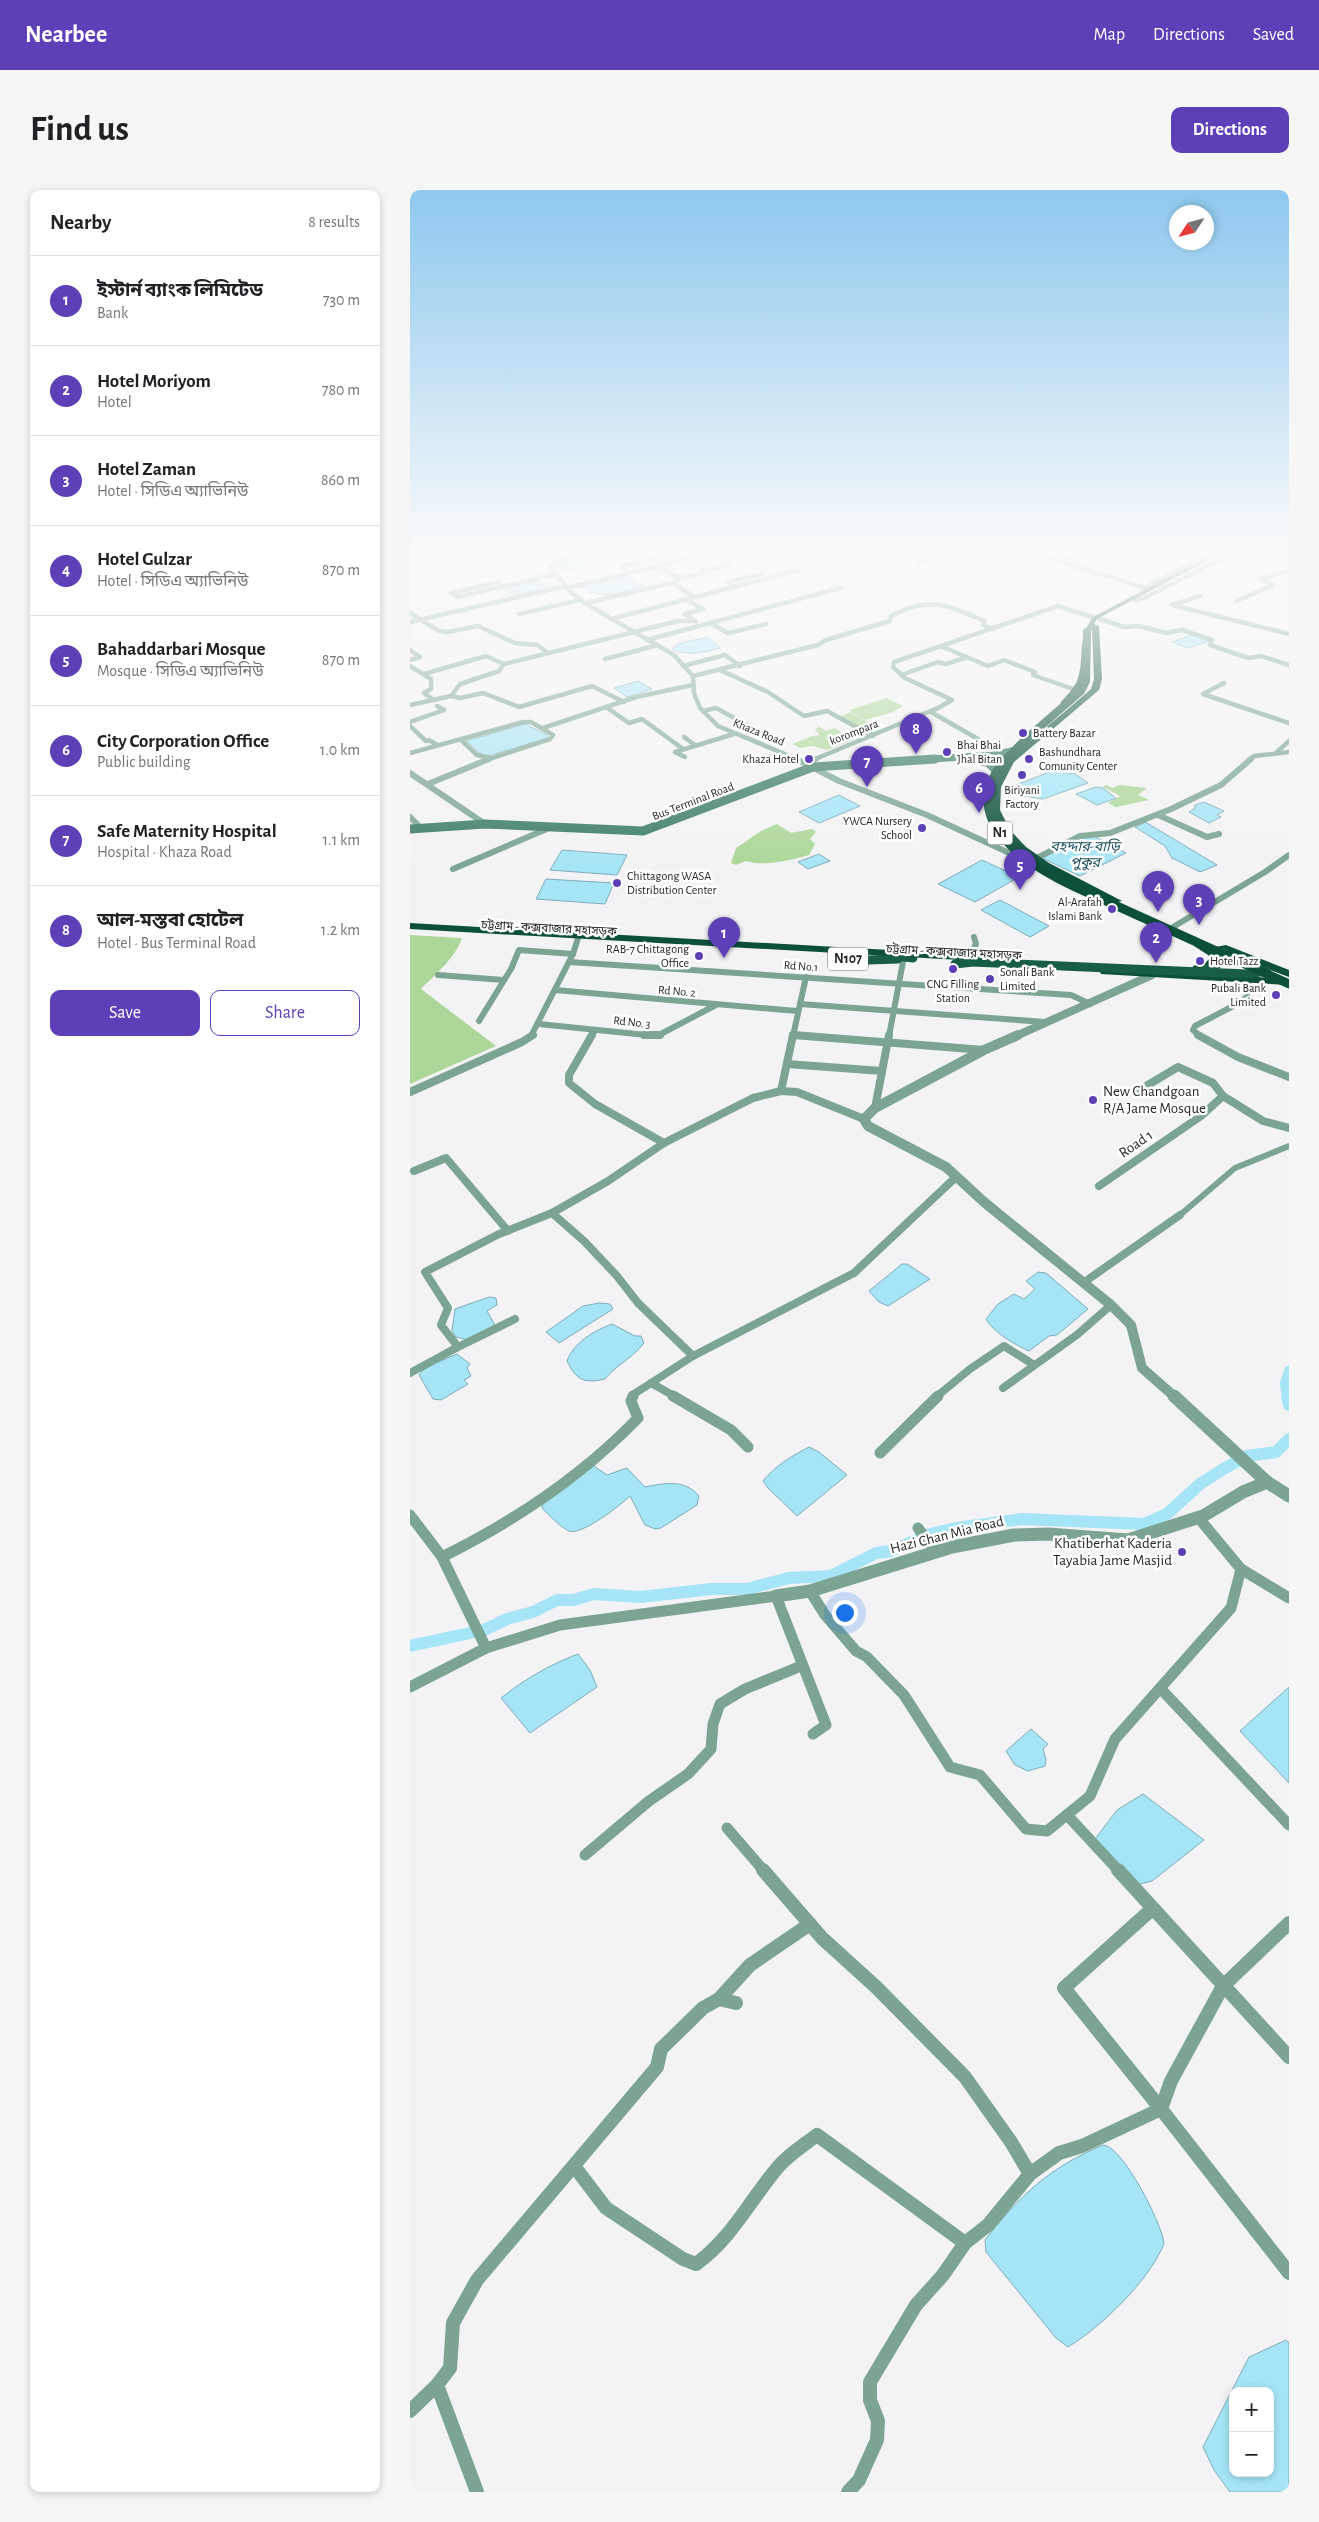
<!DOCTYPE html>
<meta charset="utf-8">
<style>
body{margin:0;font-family:"Alegreya Sans","Noto Sans Bengali",sans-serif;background:#f6f6f6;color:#202124}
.controls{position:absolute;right:15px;bottom:15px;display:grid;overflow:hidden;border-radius:10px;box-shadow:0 2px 8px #0003}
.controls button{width:45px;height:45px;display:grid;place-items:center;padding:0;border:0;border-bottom:1px solid #e0e0e0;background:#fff;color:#202124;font:25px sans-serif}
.compass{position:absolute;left:759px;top:15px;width:45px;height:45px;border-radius:50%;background:#fff;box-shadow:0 2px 8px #0003;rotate:234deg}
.you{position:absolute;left:434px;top:1422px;width:18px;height:18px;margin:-12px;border:4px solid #fff;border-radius:50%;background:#1a73e8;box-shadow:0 0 0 8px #1a73e833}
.badge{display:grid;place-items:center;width:32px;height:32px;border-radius:50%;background:#5d40b8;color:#fff;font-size:16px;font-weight:700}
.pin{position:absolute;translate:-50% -41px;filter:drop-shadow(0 1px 2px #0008)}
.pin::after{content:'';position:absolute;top:26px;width:18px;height:15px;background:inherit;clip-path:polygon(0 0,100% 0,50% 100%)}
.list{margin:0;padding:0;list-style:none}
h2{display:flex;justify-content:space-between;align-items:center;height:65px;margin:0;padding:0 20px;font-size:21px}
h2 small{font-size:16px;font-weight:400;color:#757577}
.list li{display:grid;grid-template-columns:32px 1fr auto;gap:15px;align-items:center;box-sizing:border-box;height:90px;padding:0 20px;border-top:1px solid #e0e0e0}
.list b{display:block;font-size:19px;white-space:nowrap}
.list p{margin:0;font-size:16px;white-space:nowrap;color:#757577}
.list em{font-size:16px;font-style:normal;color:#757577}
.actions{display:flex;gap:10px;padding:15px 20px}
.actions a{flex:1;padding:11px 0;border:1px solid #5d40b8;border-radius:10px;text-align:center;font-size:18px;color:#5d40b8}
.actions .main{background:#5d40b8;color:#fff}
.map{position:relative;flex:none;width:879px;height:2302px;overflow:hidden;border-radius:10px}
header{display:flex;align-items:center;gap:30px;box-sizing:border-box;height:70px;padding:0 25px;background:#5d40b8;color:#fff}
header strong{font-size:24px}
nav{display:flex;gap:28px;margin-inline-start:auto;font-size:18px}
.intro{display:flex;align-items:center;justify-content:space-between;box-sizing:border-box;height:120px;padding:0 30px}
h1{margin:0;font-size:35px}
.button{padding:12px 22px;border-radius:10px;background:#5d40b8;color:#fff;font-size:18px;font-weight:700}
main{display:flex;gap:30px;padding:0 30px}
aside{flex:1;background:#fff;border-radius:10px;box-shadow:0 2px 8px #0003}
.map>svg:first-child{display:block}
</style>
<header>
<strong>Nearbee</strong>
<nav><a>Map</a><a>Directions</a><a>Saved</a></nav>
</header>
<div class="intro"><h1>Find us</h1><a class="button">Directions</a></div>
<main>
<aside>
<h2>Nearby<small>8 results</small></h2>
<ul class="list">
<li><span class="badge">1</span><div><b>ইস্টার্ন ব্যাংক লিমিটেড</b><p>Bank</p></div><em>730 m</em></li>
<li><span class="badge">2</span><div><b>Hotel Moriyom</b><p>Hotel</p></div><em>780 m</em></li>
<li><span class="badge">3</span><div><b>Hotel Zaman</b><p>Hotel · সিডিএ অ্যাভিনিউ</p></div><em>860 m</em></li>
<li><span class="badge">4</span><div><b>Hotel Gulzar</b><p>Hotel · সিডিএ অ্যাভিনিউ</p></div><em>870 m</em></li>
<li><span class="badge">5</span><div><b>Bahaddarbari Mosque</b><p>Mosque · সিডিএ অ্যাভিনিউ</p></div><em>870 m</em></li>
<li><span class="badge">6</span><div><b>City Corporation Office</b><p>Public building</p></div><em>1.0 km</em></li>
<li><span class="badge">7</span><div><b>Safe Maternity Hospital</b><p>Hospital · Khaza Road</p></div><em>1.1 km</em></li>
<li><span class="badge">8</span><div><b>আল-মস্তবা হোটেল</b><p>Hotel · Bus Terminal Road</p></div><em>1.2 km</em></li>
</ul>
<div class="actions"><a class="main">Save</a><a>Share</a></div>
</aside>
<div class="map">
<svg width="879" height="2302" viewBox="0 0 879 2302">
<rect width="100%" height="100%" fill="#f3f3f5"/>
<g fill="#acd798">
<path d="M477,508l16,8 -13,7 -25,7 -16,-10z"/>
<path d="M441,522l32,19 -10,4 -32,-19z"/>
<path d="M409,536l7,5 9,-3 18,12 -26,10 -15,-4 -11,2 -9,-4 20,-8 8,-1 -5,-5z"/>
<path d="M696,595l6,3 8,-3 27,3 -9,7 11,5 -33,7 -8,-4 12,-7 -17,-9z"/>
<path d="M367,634l14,9 21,-4 4,3 -6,7 5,5 -6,11c-18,5 -46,12 -63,6l-10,4 -5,-2 5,-15 25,-17z"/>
<path d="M0,745l52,3c-6,19 -27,37 -41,51l75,57 -86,38z"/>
</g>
<g fill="#a5e5f7" stroke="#7facb8" fill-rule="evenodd">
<path d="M171,369l9,5c-9,6 -22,9 -32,3l6,-4z"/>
<path d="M216,387l18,10c-20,4 -44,15 -62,0z"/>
<path d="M129,391l9,6 -33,8 -10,-6z"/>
<path d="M781,445l19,6 -22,7 -16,-6z"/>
<path d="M297,447l14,11c-18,4 -32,9 -49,1l6,-5z"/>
<path d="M228,491l14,8 -25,8 -13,-9z"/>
<path d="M115,534l22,11 1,3 -60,18 -8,-3 -14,-12z"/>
<path d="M647,579l12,5 5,-1 14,10 -45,16 -19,-3 -8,-11z"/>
<path d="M686,597l7,1 13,10 -19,7 -21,-11z"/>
<path d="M429,605l21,11 -41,17 -20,-11z"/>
<path d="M794,612l20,9 -7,4 4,2 -12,6 -20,-11 6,-4v-3z"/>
<path d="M736,632l1,1 70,42 -17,7 -28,-14 -7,-12 -30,-19z"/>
<path d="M674,646h10l32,17 -46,23 -38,-18z"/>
<path d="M152,660l65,5 -10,20 -67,-5z"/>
<path d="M409,664l11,7 -22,8 -10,-7z"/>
<path d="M572,670l37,17 -44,25 -37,-18z"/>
<path d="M136,689l68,4 -9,21 -69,-5z"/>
<path d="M590,710l49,26 -19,11 -49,-27z"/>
<path d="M492,1074h5l23,15 -42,27 -9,-4 -10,-11z"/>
<path d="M628,1082l8,1 42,36 -31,26 -8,1 -20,15c-14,-6 -36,-19 -43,-32l12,-15 16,-10 10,5 11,-10 -9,-8z"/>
<path d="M79,1107l7,1 1,7 -10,6 8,14 -27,15 -12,-3 -4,-6 3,-22z"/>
<path d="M189,1113l11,1 3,5 -54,34 -13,-11 37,-26z"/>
<path d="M202,1134l23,12h6l3,7c-11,15 -28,22 -39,36 -21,5 -29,1 -38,-18 6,-18 28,-31 45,-37z"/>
<path d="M47,1164l13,10 -3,4 4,8 -7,4 4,4 -27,16 -8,-1 -14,-24 7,-8z"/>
<path d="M399,1257l10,5 28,23 -50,41 -29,-28 -5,-7c13,-16 29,-25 46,-34z"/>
<path d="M184,1276l13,9 20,-7 18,19c20,-4 40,-8 54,9l-2,9 -36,23 -6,1 -10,-4 -15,-29c-9,9 -49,40 -61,35 -10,-5 -19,-15 -27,-23l2,-9z"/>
<path d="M168,1464l12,16 7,17 -67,46 -29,-35c24,-19 48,-33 77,-44z"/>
<path d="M879,1497v96l-49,-52z"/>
<path d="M621,1539l17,15 -5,5 3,11 -1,6 -17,5 -13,-6 -9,-14z"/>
<path d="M733,1604l61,46 -52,41 -20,5 -37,-47 22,-29z"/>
<path d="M693,1955c19,0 60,80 61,99 -16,38 -62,82 -96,103l-12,-9 -70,-86 -1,-12c36,-46 64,-72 118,-95z"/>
<path d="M876,2150l3,3v149h-59l-16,-22 -11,-23 46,-90zM823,2201h37v82h-37z"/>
</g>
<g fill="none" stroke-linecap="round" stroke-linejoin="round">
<path stroke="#a5e5f7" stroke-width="9" d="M877,1207l-3,-13 5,-14"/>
<g stroke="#a5e5f7" stroke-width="12">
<path d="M877,1206l2,9"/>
<path d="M0,1456l74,-16 23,-11 26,-7 24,-12h17l20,-6 46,3 72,-8h35l42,-11 42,-2 45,-23 15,-2 39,-17 27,-6 65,-9 122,5 23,-10 33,-30 25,-16 22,-12 29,-4 13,-13"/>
</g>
<path stroke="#7ba492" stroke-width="6" d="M770,1025l55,-47 54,-22"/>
<g stroke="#7ba492" stroke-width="4.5">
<path d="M191,359l-48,14 -3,4 22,26 16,12 86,50 19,21 1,17 6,15 18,18 81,34"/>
<path d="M512,359l18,6"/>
<path d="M610,359l125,39"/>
<path d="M860,359l19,11"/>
<path d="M876,359l3,1"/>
<path d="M652,372l33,-13"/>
<path d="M508,373l39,-14"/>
<path d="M248,377l-30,6 -5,-7 42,-10 17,-7"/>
<path d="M270,388l-22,-11 30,-9"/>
<path d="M90,392l-49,11 7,4 98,-23"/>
<path d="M325,397l-7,-5 34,-8"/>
<path d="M157,398l61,-15"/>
<path d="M733,401l5,-5 71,-37"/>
<path d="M283,406l-21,-13 8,-5 23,-5 -1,-2 27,-6"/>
<path d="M790,406l-28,9 117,29"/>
<path d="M721,408l6,2 9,-3 95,-48"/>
<path d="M277,410l16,9 -18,5 11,8"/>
<path d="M826,411l37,-16 -13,-6 29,-8"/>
<path d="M175,413l87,-20"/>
<path d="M0,423l29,18 9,1 30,-6 37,17 22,2 12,8 85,-21"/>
<path d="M109,424l61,-14"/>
<path d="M201,429l188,-49"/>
<path d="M690,429l24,8 15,-1 27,7 16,-3 30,10 -2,5 38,13 13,-2 28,9"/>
<path d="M0,432l156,-36"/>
<path d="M300,433l18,10 38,-9"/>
<path d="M223,442l45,-11h16"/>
<path d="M237,450l193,-52"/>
<path d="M533,457l45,19 16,-6 31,12 -2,3 43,15"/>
<path d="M0,460l10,7 -10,3"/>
<path d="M195,469l53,-14"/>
<path d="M0,476l21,13v10l-7,4 8,6"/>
<path d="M273,476l42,-11 15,11"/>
<path d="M310,480l48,22 36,24 23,-5 46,25"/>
<path d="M14,484l62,-18 18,8"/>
<path d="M491,485l37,-13 8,2 21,-7"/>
<path d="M283,486l125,-31 8,-5 64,-19 1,-5c38,-21 57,-10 94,5l-2,4 9,4"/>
<path d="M814,493l-21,11 86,29"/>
<path d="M41,506l9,2 23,-5 36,14 73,-21 32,16"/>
<path d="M0,515l41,-9 9,-12 39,-13 5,-7 45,-11"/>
<path d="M196,517l23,16 13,-4 41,30"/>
<path d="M293,521l13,-3 44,24"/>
<path d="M0,532l34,-12 -7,-4"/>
<path d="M0,536l16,15 3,-1 8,5"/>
<path d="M133,538l93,-31 57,-12"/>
<path d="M274,547l11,8"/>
<path d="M568,549l-47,-27 21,-12 -47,-22 -12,-11 1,-5 164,-56 37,12"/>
<path d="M51,550l16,15 14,3"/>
<path d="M867,562l12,-11"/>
<path d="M0,563l113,-31h8l22,13 -3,4 -64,21"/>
<path d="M275,567l-10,-5 59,-18"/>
<path d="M403,570l122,-51"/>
<path d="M839,570l5,-4 35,-4"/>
</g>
<g stroke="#7ba492" stroke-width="6">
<path d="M386,569l43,22 88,34 102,47 51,-26 30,-3 61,-24 50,-24 30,-26"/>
<path d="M396,573l10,-4"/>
<path d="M0,583l75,51"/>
<path d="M18,594l61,-25"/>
<path d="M748,625l49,22 12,-3"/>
<path d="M0,627l11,11"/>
<path d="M43,679l96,-41"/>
<path d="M758,740l97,-58 24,-17"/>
<path d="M559,767l7,-13 -2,-7"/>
<path d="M159,772l502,33 19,9"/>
<path d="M28,785l66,5"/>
<path d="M145,800l242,21"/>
<path d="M390,814l245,18"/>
<path d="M69,831l32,-52 8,-19 54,4"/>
<path d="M129,834l117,12"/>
<path d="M383,845l12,1"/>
<path d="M121,846l42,-82 6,-19"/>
<path d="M182,846l3,-6"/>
<path d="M247,846l59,-31"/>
<path d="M383,846l13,-59"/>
<path d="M479,846l14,-74"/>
<path d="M790,846l-7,-6 2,-4 46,-24 6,-6 2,-17"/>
</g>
<g stroke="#7ba492" stroke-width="8">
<path d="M182,845l-23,40v8l26,21 69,39"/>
<path d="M234,845h16"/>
<path d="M383,845l191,15"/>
<path d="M788,845l40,22 51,20"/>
<path d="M377,874l95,7"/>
<path d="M371,901l12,-56"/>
<path d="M0,902l112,-50 11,-7"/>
<path d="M813,906l40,25 26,7"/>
<path d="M465,918l14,-73"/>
<path d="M4,981l32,-13 62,73"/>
<path d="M689,996l102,-70 22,-20 -10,-13 -35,-16 -42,25"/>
<path d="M142,1023l32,28 33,35 21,27 55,53"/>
<path d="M673,1093l97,-68"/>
<path d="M105,1129l-57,28 -17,-22 7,-17 -23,-36 74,-38 53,-21 56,-32 56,-38 89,-45 28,-7 16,1 67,27"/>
<path d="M0,1183l48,-26"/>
<path d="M241,1193l25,14"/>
<path d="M593,1198l75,-54 33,-29"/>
<path d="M223,1207l1,-3 59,-38 161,-83 102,-96"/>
<path d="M526,1207l34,-28 34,-23 30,19"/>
</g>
<g stroke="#7ba492" stroke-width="11">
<path d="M263,1206l58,34 17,17"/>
<path d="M470,1263l58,-57"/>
<path d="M0,1325l32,42 44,91"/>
<path d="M508,1338l18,24"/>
<path d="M32,1367c73,-36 139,-80 196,-139l-7,-17 2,-5"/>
<path d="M831,1379l48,29"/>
<path d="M400,1401l15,24 31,36 11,6 37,38 46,72 30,8 46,54 21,2 43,-35 25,-57 116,-131 10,-39 -39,-47 1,-6"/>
<path d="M0,1497l76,-39 74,-23 216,-29 50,129 -13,9"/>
<path d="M750,1498l129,137"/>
<path d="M657,1625l52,56"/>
<path d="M317,1638l37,43"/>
<path d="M175,1665l64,-54 39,-27 23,-25 2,-25 7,-20 25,-15 56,-23"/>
</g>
<g stroke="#7ba492" stroke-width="14">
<path d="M353,1680l59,68 54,49 89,90 46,65 19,32"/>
<path d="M708,1680l171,187"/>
<path d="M879,1733l-66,63 -52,95 -10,28 128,164"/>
<path d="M309,1809l31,-34 60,-41"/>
<path d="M164,1976l32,42 77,51 13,5c36,-26 54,-64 82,-97 11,-13 26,-22 39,-32l148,108"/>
<path d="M27,2195l40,107"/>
<path d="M0,2221l27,-26 13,-17 3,-45 24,-43 180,-213 4,-18 42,-41 16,-9 17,4"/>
<path d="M438,2302l11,-12 18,-40 1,-19 -8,-21v-18l46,-77 27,-30 22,-32 23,-18 42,-51 29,-21 23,-7 79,-37 -97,-121 88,-79"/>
</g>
<path stroke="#7ba492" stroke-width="8" d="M606,846l136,-61"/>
<path stroke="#7ba492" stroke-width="10" d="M608,845l-34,15 -109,58 -11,11 4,7 78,41 38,35 127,103 20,20 11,43 33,29"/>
<g stroke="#7ba492" stroke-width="13">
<path d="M764,1206l93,86 22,14"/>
<path d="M366,1406l34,-5 142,-44 62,-12 34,-1 80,6 75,-24 40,-24 24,-10"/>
</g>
<g stroke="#3b7c64" stroke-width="7">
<path d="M564,569l4,1"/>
<path d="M506,570l77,-5 23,-5"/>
</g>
<g stroke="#3b7c64" stroke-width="9">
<path d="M564,569l15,4 9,9"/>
<path d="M0,639l75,-5 158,7 170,-64 122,-8"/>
</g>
<g stroke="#185d47" stroke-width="9">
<path d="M478,765l25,3"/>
<path d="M459,770l29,-1"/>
</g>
<g fill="#0c503b" fill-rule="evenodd">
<path d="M812,359h8l-133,70 -3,5 5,2 3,53 -3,11 -85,72 -13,25 -1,23 10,20 16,17 23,16 73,38 -8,2c-54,-25 -160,-67 -107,-142 6,-9 18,-16 26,-23 19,-16 39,-32 58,-49l3,-10 -2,-50c-13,32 4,47 -25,76l-7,-2c6,-7 13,-13 17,-22 9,-25 -2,-39 16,-64z"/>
<path d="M0,733l603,34 5,3 -5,3 -603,-34z"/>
<path d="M789,753l11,5 16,-3 63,25v7l-51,-19 -19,3 -6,6 -20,3v-4l12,-3 5,-5 -2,-3 -14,-9zM811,760l9,3 -1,2 -5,1 -6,-4z"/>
<path d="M695,779l144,7 37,4 3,1v4l-188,-11 -1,-2z"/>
</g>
<g stroke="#185d47" stroke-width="9">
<path d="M545,774l18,-2 274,12 19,-3"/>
<path d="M793,781l17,-8 1,-8 3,-3"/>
</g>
<path stroke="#0c503b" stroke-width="8" d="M595,570l22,-22 54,-47 5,-10 1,-49"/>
<path stroke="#0c503b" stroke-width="9" d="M596,569c-51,60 19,104 69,128l214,97"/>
</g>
<linearGradient id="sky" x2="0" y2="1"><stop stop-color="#8dc8ee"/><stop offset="0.53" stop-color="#fafafa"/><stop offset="1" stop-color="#fafafa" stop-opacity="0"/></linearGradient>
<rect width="879" height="681" fill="url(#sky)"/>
<g fill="#5d40b8" stroke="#fff" stroke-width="2">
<circle cx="613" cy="543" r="5"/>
<circle cx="537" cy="562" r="5"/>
<circle cx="399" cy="569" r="5"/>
<circle cx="619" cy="569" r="5"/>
<circle cx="612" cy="585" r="5"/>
<circle cx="512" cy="638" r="5"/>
<circle cx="207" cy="693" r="5"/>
<circle cx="702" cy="719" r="5"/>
<circle cx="289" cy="766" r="5"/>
<circle cx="790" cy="771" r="5"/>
<circle cx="543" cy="779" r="5"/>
<circle cx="580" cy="789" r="5"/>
<circle cx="866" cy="805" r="5"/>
<circle cx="683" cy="910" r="5"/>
<circle cx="772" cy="1362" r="5"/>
</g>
<g text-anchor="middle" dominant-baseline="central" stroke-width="5" stroke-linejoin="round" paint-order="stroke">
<g font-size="12" fill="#252626" stroke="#fff">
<text transform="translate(349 542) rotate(22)">Khaza Road</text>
<text transform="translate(444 542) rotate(-21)">korompara</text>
<text transform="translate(283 611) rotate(-21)">Bus Terminal Road</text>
<text transform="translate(139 738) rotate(3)">চট্টগ্রাম - কক্সবাজার মহাসড়ক</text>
<text transform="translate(544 762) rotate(3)">চট্টগ্রাম - কক্সবাজার মহাসড়ক</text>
<text transform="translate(391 776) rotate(4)">Rd No.1</text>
<text transform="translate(267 801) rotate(5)">Rd No. 2</text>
<text transform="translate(222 832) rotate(6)">Rd No. 3</text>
</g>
<g font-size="12" fill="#252626" stroke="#fff" text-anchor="start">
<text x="623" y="543">Battery Bazar</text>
<text x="547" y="555">Bhai Bhai<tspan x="547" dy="14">Jhal Bitan</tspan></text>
<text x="629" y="562">Bashundhara<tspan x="629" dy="14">Comunity Center</tspan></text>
<text x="389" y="569" text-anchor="end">Khaza Hotel</text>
<text x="612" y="600" text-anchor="middle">Biriyani<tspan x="612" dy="14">Factory</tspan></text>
<text x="502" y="631" text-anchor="end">YWCA Nursery<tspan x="502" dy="14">School</tspan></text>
<text x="217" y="686">Chittagong WASA<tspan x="217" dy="14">Distribution Center</tspan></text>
<text x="692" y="712" text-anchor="end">Al-Arafah<tspan x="692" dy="14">Islami Bank</tspan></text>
<text x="279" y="759" text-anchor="end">RAB-7 Chittagong<tspan x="279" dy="14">Office</tspan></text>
<text x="800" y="771">Hotel Tazz</text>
<text x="590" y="782">Sonali Bank<tspan x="590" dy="14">Limited</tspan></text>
<text x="543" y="794" text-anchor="middle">CNG Filling<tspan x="543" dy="14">Station</tspan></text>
<text x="856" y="798" text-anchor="end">Pubali Bank<tspan x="856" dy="14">Limited</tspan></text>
</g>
<g fill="#fff" stroke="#666767" stroke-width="1">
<rect x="577.5" y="631.5" width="25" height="23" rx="4"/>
<rect x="418" y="757.5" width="40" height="23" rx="4"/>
</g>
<g font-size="14" font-weight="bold" fill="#252626">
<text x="590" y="643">N1</text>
<text x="438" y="769">N107</text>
</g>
<g font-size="14" font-style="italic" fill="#1a4e5b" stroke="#fff">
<text x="675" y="657">বহদ্দার-বাড়ি<tspan x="675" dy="16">পুকুর</tspan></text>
</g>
<g font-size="15" fill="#252626" stroke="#fff" text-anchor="start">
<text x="693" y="901">New Chandgoan<tspan x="693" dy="17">R/A Jame Mosque</tspan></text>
<text x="762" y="1353" text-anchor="end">Khatiberhat Kaderia<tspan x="762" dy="17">Tayabia Jame Masjid</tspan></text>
</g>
<g font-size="15" fill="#252626" stroke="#fff">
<text transform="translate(726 954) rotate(-34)">Road 1</text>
<text transform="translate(537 1345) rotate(-14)">Hazi Chan Mia Road</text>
</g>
</g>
</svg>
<div class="controls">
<button>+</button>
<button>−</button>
</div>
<svg class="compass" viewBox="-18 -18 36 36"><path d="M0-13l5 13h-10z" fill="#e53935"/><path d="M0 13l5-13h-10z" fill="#757577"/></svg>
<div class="you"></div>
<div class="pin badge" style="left:314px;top:768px">1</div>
<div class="pin badge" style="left:746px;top:773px">2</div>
<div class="pin badge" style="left:789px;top:735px">3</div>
<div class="pin badge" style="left:748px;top:722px">4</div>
<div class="pin badge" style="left:610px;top:700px">5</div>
<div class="pin badge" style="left:569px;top:623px">6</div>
<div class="pin badge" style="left:457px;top:597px">7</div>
<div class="pin badge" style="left:506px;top:564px">8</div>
</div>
</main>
